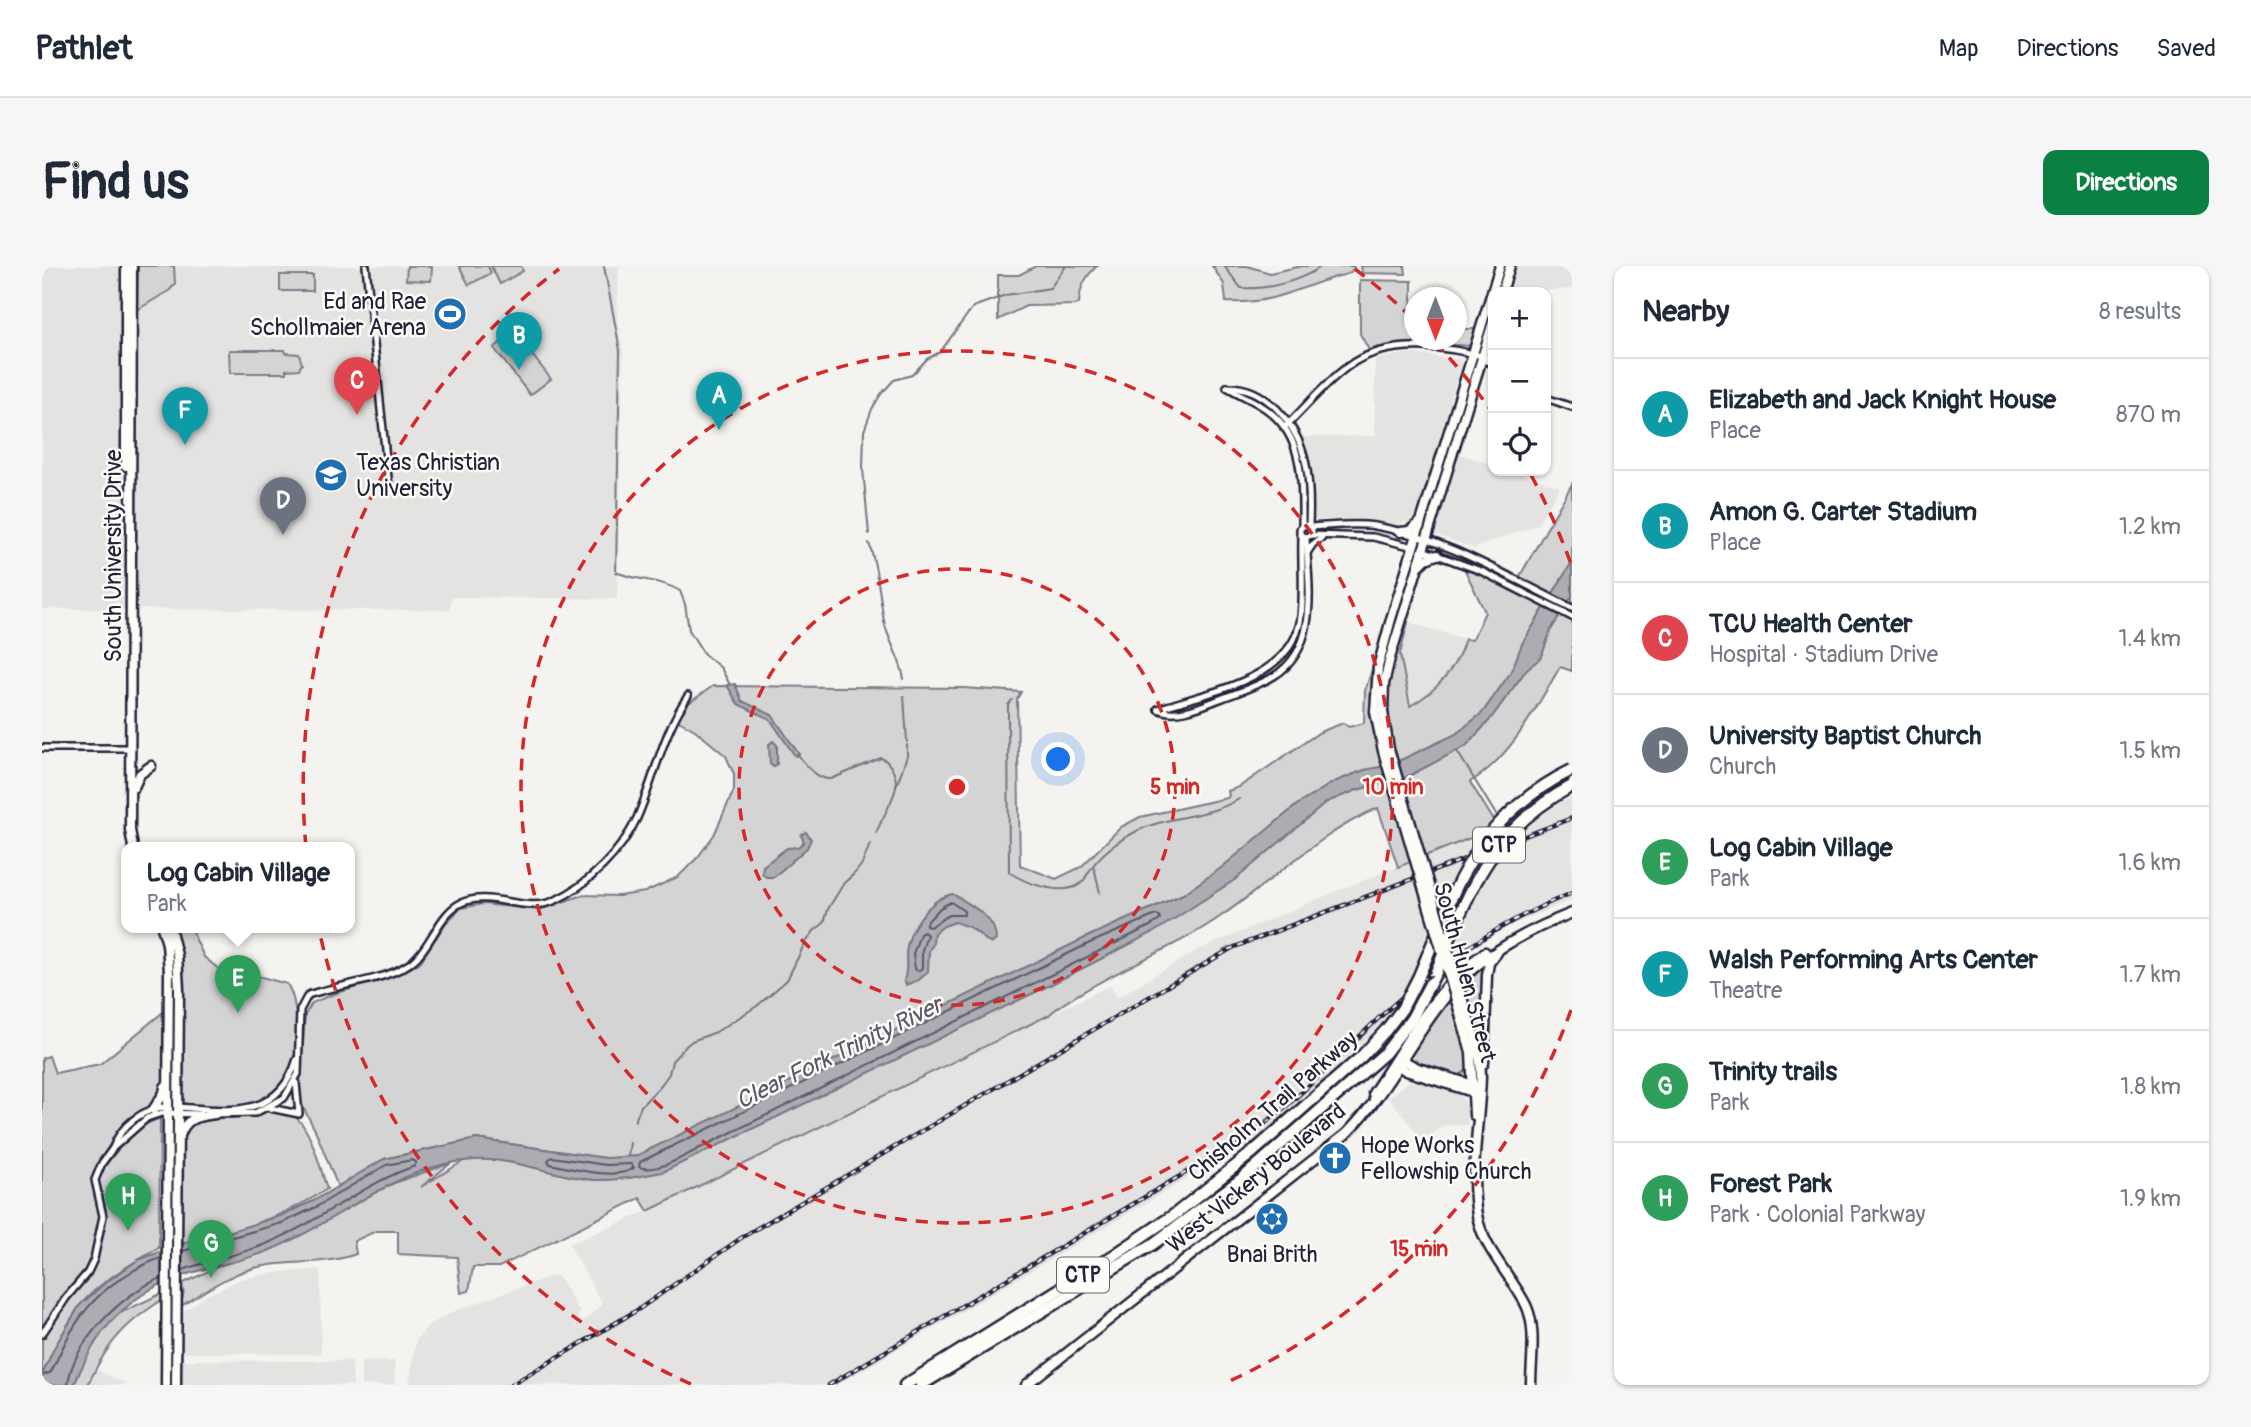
<!DOCTYPE html>
<meta charset="utf-8">
<style>
body{margin:0;font-family:Pangolin,sans-serif;background:#f6f6f7;color:#1f2937}
.controls{position:absolute;right:21px;top:21px;display:grid;overflow:hidden;border-radius:14px;box-shadow:0 2px 5px #0004}
.controls button{width:63px;height:63px;display:grid;place-items:center;padding:0;border:0;border-bottom:2px solid #e0e1e3;background:#fff;color:#1f2937;font:35px sans-serif}
.compass{position:absolute;left:1362px;top:21px;width:63px;height:63px;border-radius:50%;background:#fff;box-shadow:0 2px 5px #0004;rotate:180deg}
.you{position:absolute;left:1017px;top:494px;width:24px;height:24px;margin:-18px;border:5px solid #fff;border-radius:50%;background:#1a73e8;box-shadow:0 0 0 10px #1a73e833}
.badge{display:grid;place-items:center;width:46px;height:46px;border-radius:50%;background:#0b8043;color:#fff;font-size:23px;font-weight:700}
.pin{position:absolute;translate:-50% -58px;filter:drop-shadow(0 2px 4px #0008)}
.pin::after{content:'';position:absolute;top:37px;width:24px;height:21px;background:inherit;clip-path:polygon(0 0,100% 0,50% 100%)}
.popup{position:absolute;left:79px;top:576px;width:234px;height:91px;box-sizing:border-box;display:grid;place-content:center;border-radius:14px;background:#fff;filter:drop-shadow(0 2px 5px #0005);font-size:23px;white-space:nowrap;color:#747a83}
.popup b{font-size:26px;color:#1f2937}
.popup::after{content:'';position:absolute;left:50%;top:100%;margin-left:-14px;border:14px solid transparent;border-top-color:#fff}
.list{margin:0;padding:0;list-style:none}
h2{display:flex;justify-content:space-between;align-items:center;height:91px;margin:0;padding:0 28px;font-size:30px}
h2 small{font-size:23px;font-weight:400;color:#747a83}
.list li{display:grid;grid-template-columns:46px 1fr auto;gap:21px;align-items:center;box-sizing:border-box;height:112px;padding:0 28px;border-top:2px solid #e0e1e3}
.list b{display:block;font-size:26px;white-space:nowrap}
.list p{margin:0;font-size:23px;white-space:nowrap;color:#747a83}
.list em{font-size:23px;font-style:normal;color:#747a83}
.icon{flex:none;width:38px;height:38px;fill:none;stroke:currentColor;stroke-width:2;stroke-linecap:round;stroke-linejoin:round}
.map{position:relative;flex:none;width:1530px;height:1119px;overflow:hidden;border-radius:14px}
header{display:flex;align-items:center;gap:42px;box-sizing:border-box;height:98px;padding:0 35px;background:#fff;border-bottom:2px solid #e0e1e3}
header strong{font-size:33px}
nav{display:flex;gap:38px;margin-inline-start:auto;font-size:24px}
.intro{display:flex;align-items:center;justify-content:space-between;box-sizing:border-box;height:168px;padding:0 42px}
h1{margin:0;font-size:49px}
.button{padding:18px 32px;border-radius:14px;background:#0b8043;color:#fff;font-size:24px;font-weight:700}
main{display:flex;gap:42px;padding:0 42px}
aside{flex:1;background:#fff;border-radius:14px;box-shadow:0 2px 5px #0004}
.map>svg:first-child{display:block}
</style>
<header>
<strong>Pathlet</strong>
<nav><a>Map</a><a>Directions</a><a>Saved</a></nav>
</header>
<div class="intro"><h1>Find us</h1><a class="button">Directions</a></div>
<main>
<div class="map">
<svg width="1530" height="1119" viewBox="0 0 1530 1119">
<rect width="100%" height="100%" fill="#f4f3ef"/>
<filter id="ink" filterUnits="userSpaceOnUse"><feTurbulence type="fractalNoise" baseFrequency=".0143" numOctaves="2"/><feDisplacementMap in="SourceGraphic" scale="14" xChannelSelector="R" yChannelSelector="G"/><feConvolveMatrix kernelMatrix="1 2 1 2 8 2 1 2 1" color-interpolation-filters="sRGB"/></filter>
<g filter="url(#ink)">
<g fill="#e4e3e2">
<path d="M0,0h577l-2,52 6,35 -6,246 -166,-2 -1,13 -408,-1z"/>
<path d="M1473,0h57v23l-44,2 -16,-3 -2,-5z"/>
<path d="M1366,87l54,7 -46,161 -5,-1 -1,4 -7,-2 -2,5 -47,-7h-41l-2,-59 -9,-24 73,-1v-77z"/>
<path d="M1415,187l36,12v6h20l47,16 -23,38 -63,23 -41,-14z"/>
<path d="M1366,356l57,17 -6,19 -17,24 -32,24 -10,-52z"/>
<path d="M1530,532v102l-57,23 -53,30 -84,74 -26,26 -100,92 -65,34 -350,206h-428l7,-45 13,-15 28,-15 97,-35 5,2 21,35 -4,13 -6,6 33,-26 -34,-61 79,-33 463,-226 6,12 81,-47 134,-57z"/>
<path d="M1367,815l27,4 24,9 8,13v18h-24l-16,12 -3,-3 -4,4 -33,-41z"/>
<path d="M278,1003l1,85 -140,-1 -1,-39 26,-18 35,-17 32,-6z"/>
<path d="M139,1094l171,1 1,24h-171z"/>
<path d="M353,1095l-1,24h-33v-23z"/>
<path d="M53,1103l33,16h-40z"/>
</g>
<g fill="#d5d4d5" stroke="#7c7b88" stroke-width="2">
<path d="M96,0h36l1,18 -5,6 -33,20z"/>
<path d="M365,0h25l-1,15 -25,-1z"/>
<path d="M417,0h29l3,7 -22,12z"/>
<path d="M449,0h30l2,5 -23,13z"/>
<path d="M994,0h61c-12,11 -17,21 -18,37l-3,2 -50,1 -28,14v-45h21z"/>
<path d="M1170,0h35l23,7 32,-7h52c-3,11 -12,8 -22,12 -40,13 -61,26 -106,24l-2,-18z"/>
<path d="M1319,0h44l1,8 -44,-1z"/>
<rect x="238" y="9" width="33" height="16"/>
<path d="M1318,14l52,1v49h2v10h42l1,-11h20l-5,17c-36,-3 -69,-5 -103,4l-9,-16z"/>
<path d="M472,66l37,47 -21,16 -36,-47z"/>
<path d="M187,84h56l1,3 13,1 3,10 -3,5 -13,1v3h-56z"/>
<path d="M1530,218v187l-12,-4c-24,40 -48,90 -90,115l28,45 -100,40 -20,-59c-58,25 -103,71 -154,106 -40,29 -88,47 -131,72 -16,9 -31,17 -44,29l-401,196 -8,-13 -141,69h-26l-4,24 -8,2 -4,-36 -59,-3v-23h-22l-22,10 2,13c-27,10 -58,7 -86,11 -34,4 -61,23 -89,41l3,-16 -9,-1c-14,13 -30,21 -43,33 -20,17 -34,40 -44,63h-14l15,-35 25,-34 280,-133 57,-20 -30,24 54,-33 101,22 2,-22 -101,-15 -93,20 -46,28 -22,-55 -17,-33 6,-84 7,-12 19,-8 58,-18 30,-13 27,-41 15,-15 22,-4 56,6 44,-15 36,1 26,-4 33,-15 20,-20 16,-22 20,-45v-16l-8,-18 -31,-26 -18,-10 12,-17 24,-17 251,2 57,4 -4,7 3,166 36,14 25,-12 40,-40 19,-10 87,-19 2,-2 -1,-5 11,-4 81,-55 23,-9 6,4 15,-4 1,-32 8,-25 -2,46 16,-1 2,-36 15,-51 4,-2 -8,32 10,52c27,-15 46,-37 55,-67l7,1 13,-28 -22,-46 49,24z"/>
<path d="M131,661h17l14,30 16,13 6,3h21l40,11c13,20 10,61 6,84 -18,47 -69,38 -110,37l-1,-2z"/>
<path d="M1447,693l-6,96 -17,-58 4,-2 -3,-8 -5,-4z"/>
<path d="M1408,731c4,13 21,62 17,72 -2,4 -6,5 -9,7l-47,-14 -2,-8z"/>
<path d="M120,747c2,23 7,52 1,75 -6,24 -34,33 -48,50 -8,9 -21,32 -22,43l32,-40 19,-16 16,-7 -1,130c-27,15 -61,34 -80,59 -15,21 -26,45 -37,68v-317l7,-2 6,17 45,-9z"/>
<path d="M230,844c8,1 16,1 22,6 17,11 27,54 33,73 -45,30 -97,44 -149,56l4,-128 51,1z"/>
</g>
<g fill="#acacb2" stroke="#757582" stroke-width="2">
<path d="M1530,296v34l-21,34 -10,28 -14,11 -38,52 -23,25 -59,31 -50,13 -30,12 -91,77 -82,53 -112,57 -379,183c-23,4 -45,9 -69,8 -40,-3 -79,-23 -120,-20 -78,4 -136,63 -206,91 -37,15 -87,19 -120,40 -39,25 -57,53 -74,94h-32v-10l12,-27 26,-43 25,-22 33,-23 54,-20 30,-6 58,-18 33,-15 71,-42 92,-20 130,19 30,-2 453,-220 94,-42 38,-26 77,-64 36,-22 30,-12 26,-5 66,-31 26,-21 29,-41 11,-28z"/>
<path d="M693,418l7,17 30,14 27,39 -4,2 -25,-37 -32,-15 -11,-19z"/>
<path d="M731,475l4,4v19l-3,2 -4,-2 -1,-20z"/>
<path d="M764,566l5,7 -4,9 -33,29h-8l-4,-4 1,-7 24,-18 11,-1 6,-5 -3,-7z"/>
<path d="M911,628c18,11 44,24 43,46l-5,4 -20,-16 -16,-6 -11,4 -10,7 -1,11 -4,7 -1,21 -9,8 -13,5 -2,-4c4,-15 2,-14 2,-28 2,-23 23,-55 47,-59z"/>
</g>
<g fill="none" stroke-linecap="round" stroke-linejoin="round">
<g stroke="#59596b" stroke-width="2">
<path d="M909,636l13,9v4h-15l-19,12 -4,-1v-3l14,-15z"/>
<path d="M1114,649l3,1 1,4 -10,6 -442,218c-19,9 -49,30 -69,23l1,-5 452,-220z"/>
<path d="M882,666l3,3 -5,15v18l-4,3 -3,-2 -2,-15 7,-20z"/>
<path d="M510,891l54,8 25,-1 3,4c-18,13 -63,0 -84,-4l-2,-4z"/>
<path d="M141,1004c27,-10 56,-15 83,-26 52,-21 96,-60 149,-78l1,-4 -4,-2 -26,5 -70,42 -34,16 -99,28"/>
<path d="M0,1110l9,-4c10,-21 20,-44 35,-62 17,-22 48,-43 75,-52"/>
<path d="M26,1119c4,-42 55,-92 93,-107"/>
</g>
<g stroke="#757582" stroke-width="2">
<path d="M562,0l16,84 -4,222c21,9 44,7 64,19l5,13 4,26 15,24 17,14 9,17"/>
<path d="M1182,0l17,22c26,2 60,-7 81,-22"/>
<path d="M827,268l-6,-65 1,-38 8,-22 9,-15 13,-14 18,-5 15,-16 13,-7 33,-45 33,-12 44,-7 16,-22"/>
<path d="M827,277c9,26 10,51 15,78 4,20 17,37 20,58"/>
<path d="M862,430l3,46"/>
<path d="M970,434l-4,5v14l1,153c16,11 49,23 68,14 8,-4 9,-10 13,-16 10,-16 29,-30 45,-38 33,-17 73,-14 104,-33"/>
<path d="M1415,485l41,67"/>
<path d="M755,488c9,10 19,26 34,25l50,-21c9,3 16,18 15,28 -1,12 -15,34 -20,47"/>
<path d="M855,518l10,-28v-11"/>
<path d="M1052,601l6,26"/>
<path d="M593,855l6,-15 20,-21 8,-11 3,-13 15,-16 5,-4 24,-9 41,-26 30,-26 17,-35 10,-14 10,-8 4,-14 16,-26 11,-10 7,-9 8,-20"/>
<path d="M586,890l2,-13"/>
</g>
<defs>
<g id="minor">
<path d="M324,0l23,221"/>
<path d="M1441,91l3,4 7,3"/>
<path d="M1185,121c21,0 34,7 49,21 33,33 35,73 33,118"/>
<path d="M1185,121c14,9 30,14 43,25 35,28 32,74 32,114"/>
<path d="M1504,132l26,9"/>
<path d="M1242,162c21,-20 40,-44 63,-61 40,-30 102,-21 146,-8"/>
<path d="M1269,261l1,4 -3,5 -4,1 -5,-3v-5l4,-4 7,2c20,-1 43,-4 64,-1 71,12 133,51 197,82"/>
<path d="M1268,269l63,2 41,10"/>
<path d="M1381,284l58,21 91,46"/>
<path d="M1265,287l6,-9 9,-6"/>
<path d="M1116,443c18,9 44,-3 62,-10 18,-7 38,-13 54,-23 47,-29 34,-93 32,-139"/>
<path d="M1116,443c49,-17 136,-29 143,-93 3,-26 0,-54 1,-80"/>
<path d="M0,482h90"/>
<path d="M136,841c52,4 101,12 119,-48"/>
<path d="M228,842l29,6 -3,-31"/>
<path d="M171,848l42,-1 29,-15 14,-24 2,-64 8,-15c30,-11 83,-14 106,-35 18,-16 25,-46 47,-57 31,-14 64,12 95,-3 32,-15 66,-49 81,-82 18,-41 25,-84 51,-122"/>
<path d="M71,882c7,-22 31,-41 55,-41"/>
<path d="M0,1068l24,-36 22,-26 6,-13 9,-43 -8,-36 7,-17 11,-15 34,-30 15,-5 38,1"/>
</g>
<g id="major">
<path d="M84,0v200"/>
<path d="M90,0l-2,564 3,17"/>
<path d="M1460,26l8,-26"/>
<path d="M1359,266l8,-1 10,-8"/>
<path d="M1378,299l6,-6 11,-4"/>
<path d="M1333,446l3,-45 13,-48 109,-353"/>
<path d="M1341,446l1,-28 6,-26 103,-336"/>
<path d="M92,521l6,-13 11,-8"/>
<path d="M120,661l5,17 2,28c0,138 -3,275 -3,413"/>
<path d="M128,661l7,28 2,34 -3,396"/>
<path d="M1420,732c8,25 19,51 19,78 -1,46 -12,94 -4,139 6,34 34,60 49,90 11,23 5,55 5,80"/>
<path d="M1414,734l15,52 3,63"/>
<path d="M1358,793l18,9 59,18"/>
<path d="M1442,797l3,-88 2,-12 8,-10"/>
<path d="M1355,799l9,6 70,22"/>
<path d="M1332,833l-1,-6c34,-49 61,-106 112,-141"/>
<path d="M111,844l11,-17 1,-6"/>
<path d="M138,870c5,-18 18,-20 35,-22"/>
<path d="M984,1119l320,-251c40,-40 61,-87 95,-131 33,-44 80,-70 131,-90"/>
</g>
<g id="highway">
<path d="M1377,710l32,-77"/>
<path d="M863,1119l211,-131 58,-39 79,-63 108,-95 25,-27"/>
<path d="M879,1119l232,-141 91,-67 141,-124 27,-35 24,-46"/>
</g>
</defs>
<use href="#minor" stroke="#22223b" stroke-width="10"/>
<use href="#major" stroke="#22223b" stroke-width="13"/>
<use href="#highway" stroke="#22223b" stroke-width="15"/>
<use href="#minor" stroke="#fdfcf7" stroke-width="5"/>
<use href="#major" stroke="#fdfcf7" stroke-width="8"/>
<use href="#highway" stroke="#fdfcf7" stroke-width="10"/>
<defs>
<g id="rail">
<path d="M469,1119l128,-76 105,-73 488,-288 340,-130"/>
<path d="M787,1119l420,-250c59,-41 104,-97 159,-143 51,-42 102,-74 164,-99"/>
</g>
</defs>
<use href="#rail" stroke="#22223b" stroke-width="4.5"/>
<use href="#rail" stroke="#fdfcf7" stroke-width="2" stroke-dasharray="5" stroke-linecap="butt"/>
<defs>
<g id="major-bridge">
<path d="M1333,446l8,39 73,249"/>
<path d="M1341,446l6,37 73,249"/>
</g>
<g id="highway-bridge">
<path d="M1409,633c24,-57 65,-102 121,-129"/>
<path d="M1394,706c33,-81 54,-142 136,-186"/>
<path d="M1344,764l16,-21 17,-33"/>
</g>
</defs>
<use href="#major-bridge" stroke="#22223b" stroke-width="13" stroke-linecap="butt"/>
<use href="#highway-bridge" stroke="#22223b" stroke-width="15" stroke-linecap="butt"/>
<use href="#major-bridge" stroke="#fdfcf7" stroke-width="8"/>
<use href="#highway-bridge" stroke="#fdfcf7" stroke-width="10"/>
</g>
</g>
<g fill="none" stroke="#d62828" stroke-width="3.5" stroke-dasharray="12 9">
<circle cx="915" cy="521" r="218"/>
<circle cx="915" cy="521" r="436"/>
<path d="M1529 744A653 653 0 0 1 1181 1118M649 1118A653 653 0 0 1 517 3M1313 3A653 653 0 0 1 1369 51M1393 76A653 653 0 0 1 1450 146M1489 209A653 653 0 0 1 1529 298"/>
</g>
<defs>
<symbol id="stadium-disc" viewBox="-11 -11 22 22"><circle r="9.5" fill="#1f6fb2" stroke="#fdfcf7"/><path d="M0-5a6.5 5 0 1 0 0 10a6.5 5 0 1 0 0-10ZM-3.5-1.8h7v3.6h-7Z" fill="#fff"/></symbol>
<symbol id="university-disc" viewBox="-11 -11 22 22"><circle r="9.5" fill="#1f6fb2" stroke="#fdfcf7"/><path d="M0-5L7-2L0 1L-7-2ZM-4 1L0 2.5L4 1V4Q0 6-4 4Z" fill="#fff"/></symbol>
<symbol id="church-disc" viewBox="-11 -11 22 22"><circle r="9.5" fill="#1f6fb2" stroke="#fdfcf7"/><path d="M-1.2-6h2.4v3.5h3.3v2.4h-3.3V6h-2.4V-.1h-3.3v-2.4h3.3Z" fill="#fff"/></symbol>
<symbol id="synagogue-disc" viewBox="-11 -11 22 22"><circle r="9.5" fill="#1f6fb2" stroke="#fdfcf7"/><path d="M0-6.5L5.6 3.2H-5.6ZM0 6.5L5.6-3.2H-5.6Z" fill="#fff"/></symbol>
</defs>
<g fill-rule="evenodd">
<use href="#stadium-disc" x="389" y="29" width="38" height="38"/>
<use href="#university-disc" x="270" y="190" width="38" height="38"/>
<use href="#church-disc" x="1274" y="873" width="38" height="38"/>
<use href="#synagogue-disc" x="1211" y="934" width="38" height="38"/>
</g>
<g text-anchor="middle" dominant-baseline="central" stroke-width="5" stroke-linejoin="round" paint-order="stroke">
<g fill="#fdfcf7" stroke="#646373" stroke-width="2">
<rect x="1431" y="561.5" width="52" height="35" rx="5"/>
<rect x="1015" y="991.5" width="52" height="35" rx="5"/>
</g>
<g font-size="21" font-weight="bold" fill="#22223b">
<text x="1457" y="579">CTP</text>
<text x="1041" y="1009">CTP</text>
</g>
<g font-size="23" fill="#22223b" stroke="#fdfcf7" text-anchor="start">
<text x="384" y="35" text-anchor="end">Ed and Rae<tspan x="384" dy="26">Schollmaier Arena</tspan></text>
<text x="314" y="196">Texas Christian<tspan x="314" dy="26">University</tspan></text>
<text x="1318" y="879">Hope Works<tspan x="1318" dy="26">Fellowship Church</tspan></text>
<text x="1230" y="988" text-anchor="middle">Bnai Brith</text>
</g>
<g font-size="23" fill="#22223b" stroke="#fdfcf7">
<text transform="translate(71 290) rotate(-90)">South University Drive</text>
<text transform="translate(1423 706) rotate(75)">South Hulen Street</text>
<text transform="translate(1231 840) rotate(-41)">Chisholm Trail Parkway</text>
<text transform="translate(1214 912) rotate(-39)">West Vickery Boulevard</text>
</g>
<g font-size="24" font-style="italic" fill="#59596b" stroke="#fdfcf7">
<text transform="translate(797 787) rotate(-26)">Clear Fork Trinity River</text>
</g>
</g>
<circle cx="915" cy="521" r="10" fill="#d62828" stroke="#fdfcf7" stroke-width="3.5"/>
<g font-size="21" text-anchor="middle" font-weight="bold" fill="#d62828" stroke="#fdfcf7" stroke-width="5" stroke-linejoin="round" paint-order="stroke">
<text x="1133" y="528">5 min</text>
<text x="1351" y="528">10 min</text>
<text x="1377" y="990">15 min</text>
</g>
</svg>
<div class="controls">
<button>+</button>
<button>−</button>
<button><svg class="icon" aria-label="locate" viewBox="0 0 24 24"><circle cx="12" cy="12" r="6"/><path d="M12 2v4M12 18v4M2 12h4M18 12h4"/></svg></button>
</div>
<svg class="compass" viewBox="-18 -18 36 36"><path d="M0-13l5 13h-10z" fill="#e53935"/><path d="M0 13l5-13h-10z" fill="#747a83"/></svg>
<div class="you"></div>
<div class="pin badge" style="left:677px;top:164px;background:#0f9aa8">A</div>
<div class="pin badge" style="left:477px;top:104px;background:#0f9aa8">B</div>
<div class="pin badge" style="left:315px;top:149px;background:#e0444e">C</div>
<div class="pin badge" style="left:241px;top:269px;background:#6b7280">D</div>
<div class="pin badge" style="left:196px;top:747px;background:#2e9e5b">E</div>
<div class="popup"><b>Log Cabin Village</b>Park</div>
<div class="pin badge" style="left:143px;top:179px;background:#0f9aa8">F</div>
<div class="pin badge" style="left:169px;top:1012px;background:#2e9e5b">G</div>
<div class="pin badge" style="left:86px;top:965px;background:#2e9e5b">H</div>
</div>
<aside>
<h2>Nearby<small>8 results</small></h2>
<ul class="list">
<li><span class="badge" style="background:#0f9aa8">A</span><div><b>Elizabeth and Jack Knight House</b><p>Place</p></div><em>870 m</em></li>
<li><span class="badge" style="background:#0f9aa8">B</span><div><b>Amon G. Carter Stadium</b><p>Place</p></div><em>1.2 km</em></li>
<li><span class="badge" style="background:#e0444e">C</span><div><b>TCU Health Center</b><p>Hospital · Stadium Drive</p></div><em>1.4 km</em></li>
<li><span class="badge" style="background:#6b7280">D</span><div><b>University Baptist Church</b><p>Church</p></div><em>1.5 km</em></li>
<li><span class="badge" style="background:#2e9e5b">E</span><div><b>Log Cabin Village</b><p>Park</p></div><em>1.6 km</em></li>
<li><span class="badge" style="background:#0f9aa8">F</span><div><b>Walsh Performing Arts Center</b><p>Theatre</p></div><em>1.7 km</em></li>
<li><span class="badge" style="background:#2e9e5b">G</span><div><b>Trinity trails</b><p>Park</p></div><em>1.8 km</em></li>
<li><span class="badge" style="background:#2e9e5b">H</span><div><b>Forest Park</b><p>Park · Colonial Parkway</p></div><em>1.9 km</em></li>
</ul>
</aside>
</main>
